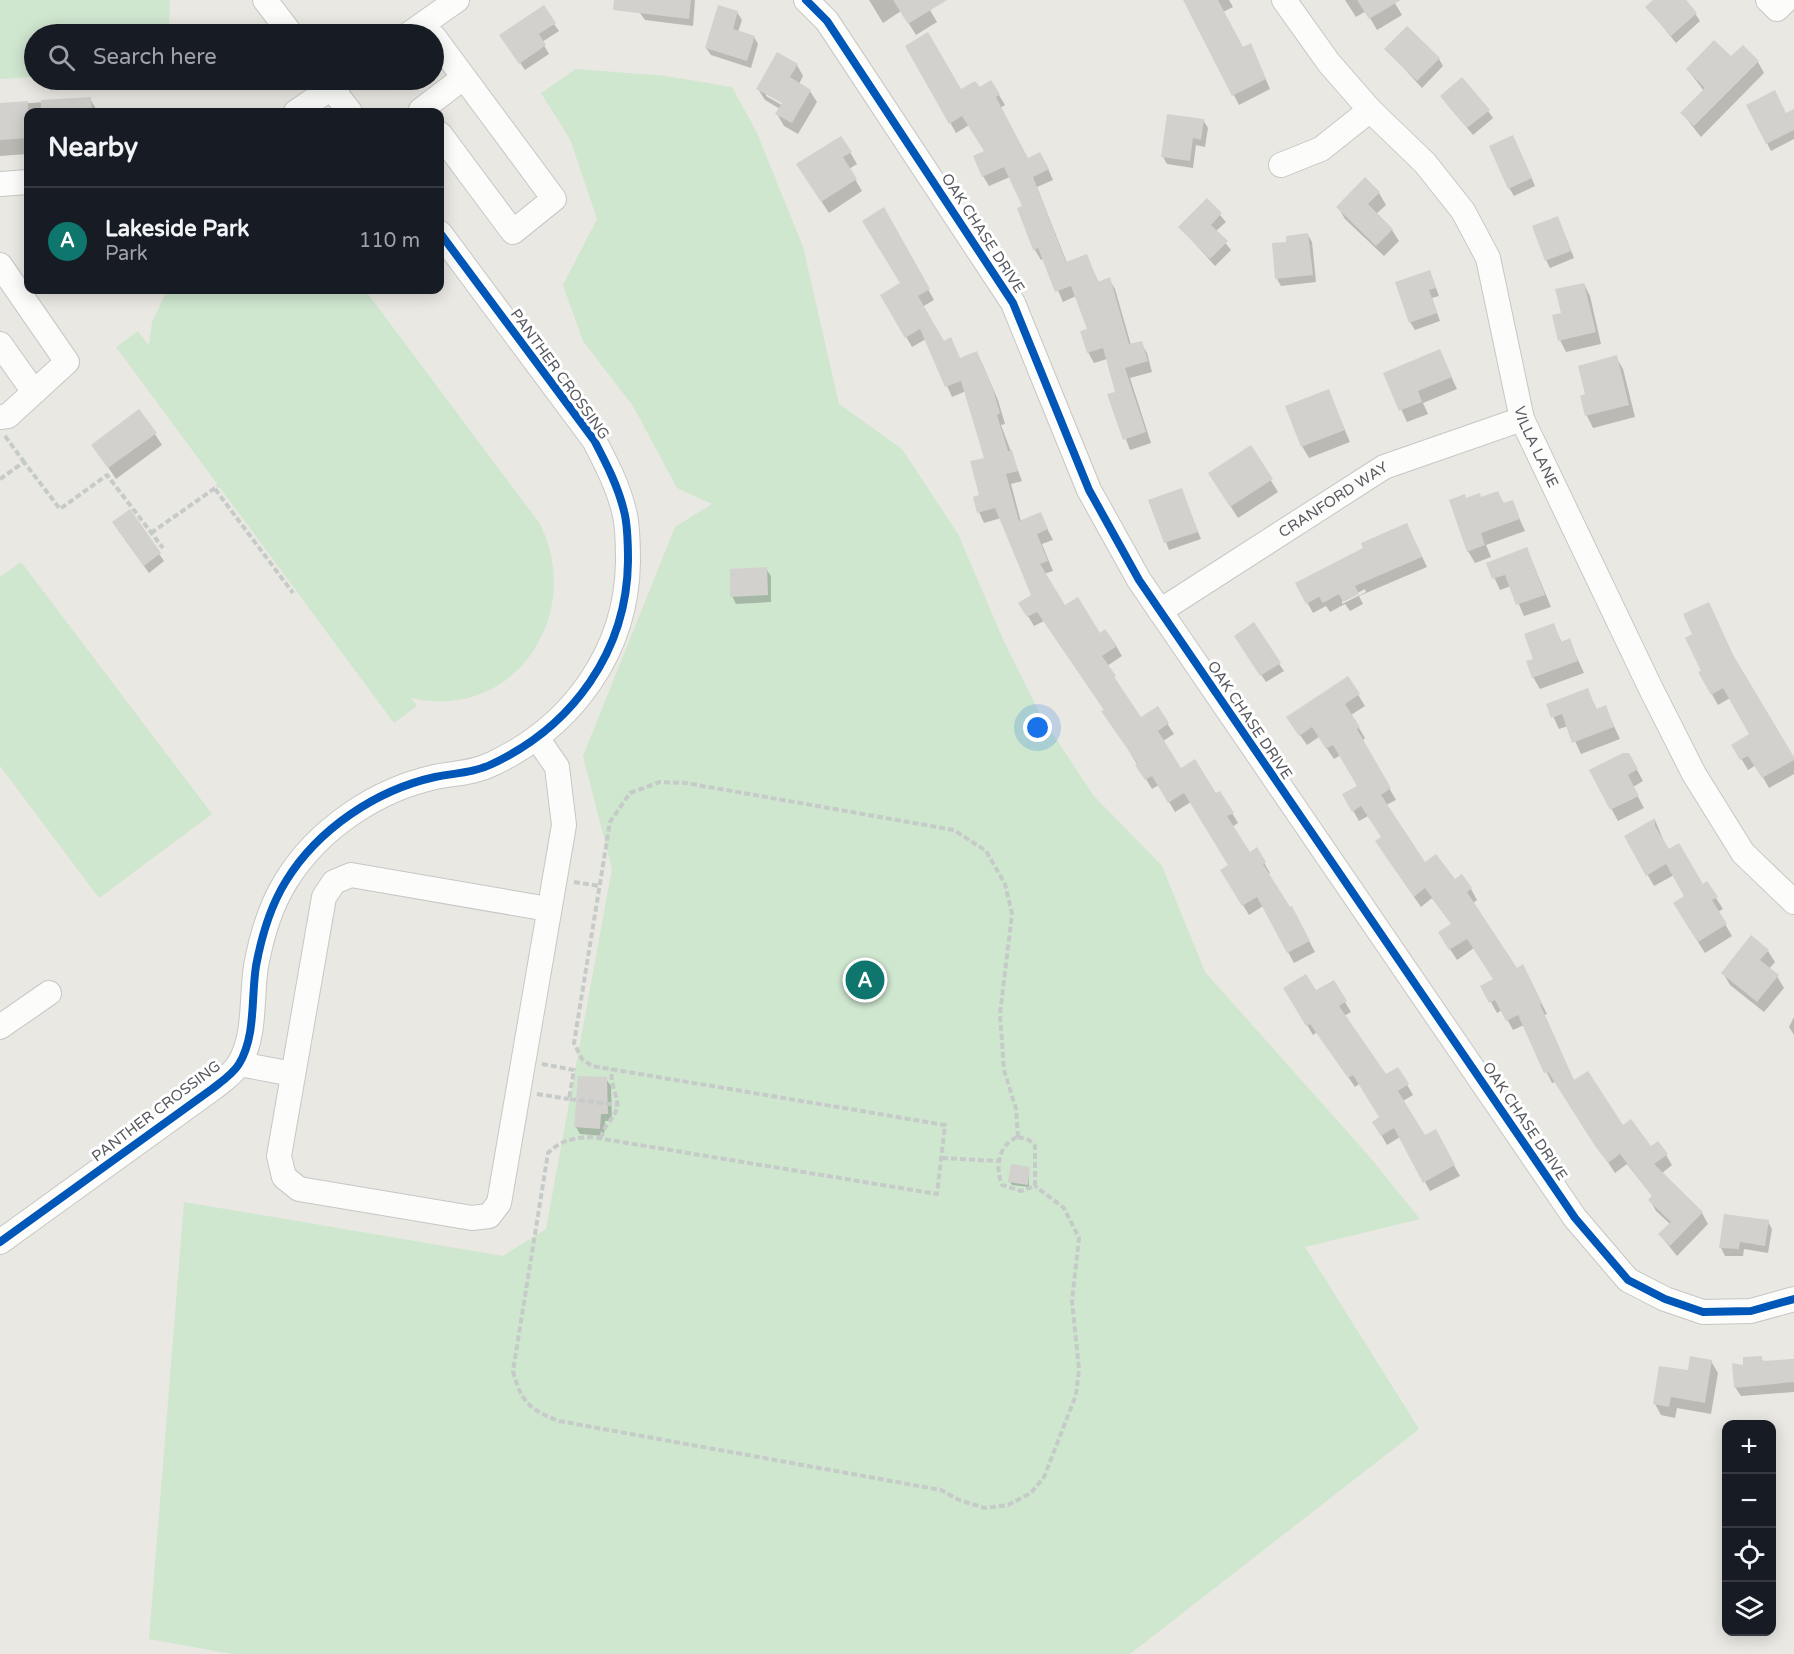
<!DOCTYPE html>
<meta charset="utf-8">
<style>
body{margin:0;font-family:"Varela Round",sans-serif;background:#20242c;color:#f1f3f6}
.controls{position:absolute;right:18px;bottom:18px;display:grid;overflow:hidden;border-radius:12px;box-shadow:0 3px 15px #0003}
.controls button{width:54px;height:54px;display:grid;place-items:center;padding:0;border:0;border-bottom:2px solid #363941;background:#171b24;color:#f1f3f6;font:30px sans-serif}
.you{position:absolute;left:1038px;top:728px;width:21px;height:21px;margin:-15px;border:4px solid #fff;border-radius:50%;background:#1a73e8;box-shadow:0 0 0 9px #1a73e833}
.badge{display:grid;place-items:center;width:39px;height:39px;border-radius:50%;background:#0f766e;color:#fff;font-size:20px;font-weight:700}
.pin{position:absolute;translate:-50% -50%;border:3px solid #fff;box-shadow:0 2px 6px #0006}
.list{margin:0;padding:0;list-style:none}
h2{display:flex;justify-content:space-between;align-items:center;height:78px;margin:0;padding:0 24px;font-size:26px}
h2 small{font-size:20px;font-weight:400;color:#9ea1a6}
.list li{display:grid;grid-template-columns:39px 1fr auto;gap:18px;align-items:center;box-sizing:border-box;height:108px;padding:0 24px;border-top:2px solid #363941}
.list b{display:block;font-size:22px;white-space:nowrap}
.list p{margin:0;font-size:20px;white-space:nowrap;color:#9ea1a6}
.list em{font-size:20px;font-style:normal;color:#9ea1a6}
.icon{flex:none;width:33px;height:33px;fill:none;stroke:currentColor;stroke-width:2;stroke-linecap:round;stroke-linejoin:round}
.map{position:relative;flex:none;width:1794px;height:1654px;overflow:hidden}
.search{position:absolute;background:#171b24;box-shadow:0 3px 15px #0003;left:24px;top:24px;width:420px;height:66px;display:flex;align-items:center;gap:15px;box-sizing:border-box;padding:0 21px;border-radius:33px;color:#9ea1a6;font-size:22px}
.panel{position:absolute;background:#171b24;box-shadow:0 3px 15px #0003;left:24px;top:108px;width:420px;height:186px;border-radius:12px}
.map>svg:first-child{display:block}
</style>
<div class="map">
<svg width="1794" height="1654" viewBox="0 0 1794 1654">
<rect width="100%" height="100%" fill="#e9e8e2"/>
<g fill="#cfe6cf">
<path d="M0,0h170l-1,28 -4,6h-131v43l-34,2z"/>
<path d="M576,69l90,7 66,11 25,46 46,114 36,157 63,45 56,85 44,103 39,79 52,79 69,71 43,106 163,183 52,64 -115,28 114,182 -289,225h-897l-84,-15 35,-437 319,54 43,-27 66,-360 -29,-113 92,-229 37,-23 -35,-16 -44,-82 -50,-65 -20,-56 34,-66 -27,-80 -29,-46z"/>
<path d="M167,290h198l175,234c45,90 -25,198 -129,174l6,8 -23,17 -278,-376 22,-16 11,15 3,-24z"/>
<path d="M21,562l191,252 -113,84 -99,-132v-189z"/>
</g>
<g fill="#0003" fill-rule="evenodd">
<path d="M642,0h53l-2,26 -48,-6 -5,-7z"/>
<path d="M869,0h55l13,22 -21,13 -15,-24 -18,12z"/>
<path d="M1184,0h45l4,7 -10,5 20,37 8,-4 19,44 -31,16z"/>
<path d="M1345,0h48l9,15 -25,15 -11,-19 -10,6z"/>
<path d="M1655,0h31l14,21 -24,22 -29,-36z"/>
<path d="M737,12l5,8 -4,12 16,5 4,7 -7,24 -40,-13 -5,-7z"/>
<path d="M554,24l5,7 -17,11 7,12 -24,16 -19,-28z"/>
<path d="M907,46l53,46 19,-3 12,-7 14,23 -5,3 27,52 19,4 7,16 -16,7 30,76 19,-7 13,27 10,-4 6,10 16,56 10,-2 6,10 5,19 -22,6 21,65 -21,7 -21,-55 8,-2 -10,-34 -13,4 -6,-11 1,-22 -13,-34 -13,6 -19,-43 -3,1 -6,-10 -17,-41 6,-3 -14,-29 -21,9 -6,-10 3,-24 -17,-27 -13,8z"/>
<path d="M1386,49l53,10 4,7 -21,22z"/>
<path d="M1731,58l27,4 6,11 -63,64 -19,-24 22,-22 -16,-21z"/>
<path d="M797,65l6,11 -4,8 11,7 7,11 -19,32 -14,-8 -7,-12 3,-5 -15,-9 -7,-11zM766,92l23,14 -2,2 -21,-12z"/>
<path d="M90,99l8,13h-70v42l-28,2v-51z"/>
<path d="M1446,103l42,8 5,7 -20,17z"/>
<path d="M1748,106l38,9 8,-1v25l-23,12z"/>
<path d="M1203,120l5,8 -3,19 -9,-2 -3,23 -26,-4 -4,-7z"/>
<path d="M1517,145l18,41 -21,10 -5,-8z"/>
<path d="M850,152l7,12 -8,5 13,22 -33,22 -24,-37z"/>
<path d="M1365,179l14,14 7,12 -10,9 16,16 7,11 -15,15 -39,-37 -7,-12z"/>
<path d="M1207,200l19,22 -10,9 15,19 -16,16 -35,-39z"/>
<path d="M883,209l51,91 -12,7 21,36 18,17 21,3 16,37 7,24 -4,1 21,56 -11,3 10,38 19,-8 13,26 -11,4 11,27 -9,3 20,33 52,39 6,10 -15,10 34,53 16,-11 17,26 -11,7 17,29 36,25 16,18 6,10 -6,4 17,27 7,-5 14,24 -2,1 29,44 18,34 -21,11 -31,-57 -14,9 -27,-44 8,-6 -39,-63 -16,10 -16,-27 -7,4 -47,-78 -61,-90 -10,5 -14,-23 13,-8 -32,-77 -17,5 -5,-11 7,-53 -20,-68 -14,6 -26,-58 -14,8 -30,-52 20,-11z"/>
<path d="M1561,225l13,33 -24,10 -4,-8z"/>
<path d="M1308,235l4,7 4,40 -35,4 -4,-7 11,-36z"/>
<path d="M1433,280l6,16 -7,2 8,23 -25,9 -5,-8z"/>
<path d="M1584,284l6,12 11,48 -35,8 -6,-12 2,-26z"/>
<path d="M1439,351l18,38 -34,14 5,11 -21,8 -22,-48z"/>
<path d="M1616,357l7,12 12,48 -42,11 -6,-12 -5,-19 5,-2z"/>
<path d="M1328,391l22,51 -41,16 -7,-12z"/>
<path d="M155,434l7,11 -46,34 -23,-34z"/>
<path d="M1251,448l27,44 -40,26 -21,-33z"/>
<path d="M1181,490l20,49 -32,11 -19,-49z"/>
<path d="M1498,493l6,11 8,-2 13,29 -39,14 5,12 -16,6 -7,-12 -2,-51 15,-1z"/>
<path d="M129,511l35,50 -15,12 -31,-43z"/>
<path d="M1407,525l20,42 -68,29 4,8 -13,7 -5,-7 -15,8 -4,-6 -13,7 -16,-29zM1365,589l1,3 -24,12v-3z"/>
<path d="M1527,549l24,58 -27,9 -13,-30 -11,4 -12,-26z"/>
<path d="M766,569l5,7v26l-35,2 -4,-8z"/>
<path d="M1714,614l23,50 57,96v14l-25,14 -13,-23 -8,5 -15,-25 18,-10 -21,-37 -12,7 -18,-32 3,-2 -9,-36z"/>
<path d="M1553,624l9,19 7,-3 15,33 -44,16 -7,-12 2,-17z"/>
<path d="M1240,643l39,21 5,7 -18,11z"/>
<path d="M1348,678l17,28 -14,9 14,23 -3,3 34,59 -10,5 39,59 30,17 7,-5 9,13 6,11 -4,3 43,67 12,7 19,37 -3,1 30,67 49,45 28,21 15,7 6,10 -11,9 41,39 6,11 -31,32 -17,-21 10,-11 -14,-13 -6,-11 3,-3 -26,-33 -12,9 -60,-91 -3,1 -28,-58 -11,5 -11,-20 -5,3 -15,-27 13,-6 -21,-32 -17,12 -11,-17 6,-18 -20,-27 -11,9 -38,-55v-14l-15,-22 -9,5 -15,-26 15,-9 -18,-31 -7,4 -15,-22 -12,8 -12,-17z"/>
<path d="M1587,690l10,20 8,-3 15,32 -39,15 -13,-28 -9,3 -11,-24z"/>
<path d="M1635,766l8,15 -10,6 11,21 -26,13 -27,-50z"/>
<path d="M1655,820l13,31 48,47 7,11 -5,3 14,24 -27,17 -24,-38 5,-19 -12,-21 -20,11 -28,-49z"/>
<path d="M1768,951l7,11 -6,7 8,7 7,12 -20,24 -34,-27 -7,-12z"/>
<path d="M1333,982l18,30 -7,4 42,60 12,-7 15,26 -10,6 22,36 10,-6 25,45 -30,15 -30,-54 -13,8 -13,-23 7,-4 -21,-35 -5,4 -38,-55 -4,3 -28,-47 31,4z"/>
<path d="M1794,1017v18l-5,-8z"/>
<path d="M606,1079l5,7 1,35h-7l-1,15 -24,-2 -4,-7z"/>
<path d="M1029,1168v19l-17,-2 -2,-3z"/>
<path d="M1768,1222l4,7 -4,24 -24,-4 -1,7h-18l-4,-8z"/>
<path d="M1761,1357l3,6 30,-4v33l-53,4 -6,-9 10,-20z"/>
<path d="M1711,1361l7,12 -7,41 -34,-6 -2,10 -14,-3 -6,-11 34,-32z"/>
</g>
<g fill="#d2d1cd">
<path d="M614,0h77l-2,19 -76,-9z"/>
<path d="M893,0h54l-39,24z"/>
<path d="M1183,0h35l25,47 8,-4 15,36 -34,17z"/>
<path d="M1357,0h44l-32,19z"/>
<path d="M1653,0h33l11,13 -26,23 -26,-29z"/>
<path d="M544,5l12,18 -17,11 7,11 -27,19 -20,-29z"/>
<path d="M718,5l20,6 -5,18 22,7 -8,25 -42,-13z"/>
<path d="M1407,26l33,32 -23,23 -33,-32z"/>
<path d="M928,32l33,57 14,-8 5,6 11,-7 9,14 -4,3 32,61 12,-6 9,17 -16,8 33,85 21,-8 11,28 12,-5 19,67 13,-3 6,20 -23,7 21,64 -23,8 -16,-46 8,-2 -12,-44 -16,5 -7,-22 7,-2 -16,-43 -16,6 -17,-44 -5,2 -16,-42 5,-2 -18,-39 -22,10 -9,-21 11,-5 -22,-35 -13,8 -44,-78z"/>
<path d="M1714,40l17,16 12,-11 16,16 -65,65 -14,-13 25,-25 -19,-19z"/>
<path d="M777,52l21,12 -8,13 21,13 -19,33 -17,-9 7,-11 -26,-14z"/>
<path d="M1462,77l28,33 -23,18 -27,-32z"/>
<path d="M1775,90l11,23 8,-4v21l-28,14 -20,-39z"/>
<path d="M91,97l1,15h-51v-12z"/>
<path d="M28,101v37l-28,2v-37z"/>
<path d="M1167,114l37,5 -3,21 -8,-2 -3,23 -29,-4z"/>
<path d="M1513,135l19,43 -24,11 -19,-43z"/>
<path d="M841,136l11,16 -9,5 14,22 -36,23 -25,-38z"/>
<path d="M1365,177l15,15 -12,12 25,25 -17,17 -40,-39z"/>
<path d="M1207,198l15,15 -11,12 17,16 -18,18 -32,-32z"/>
<path d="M884,207l46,82 -12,7 26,45 7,-4 9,21 17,-7 16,38 7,24 -3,2 11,36 4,-1 6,21 -12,3 13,47 22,-9 7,17 -11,5 11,27 -8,3 25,41 13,-8 22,36 5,-4 12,17 -15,10 14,20 -2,1 27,40 17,-11 11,17 -11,8 23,37 14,-9 21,34 4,-2 14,22 -7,3 23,36 7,-5 9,15 -3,2 27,43 2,-1 18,35 -23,12 -30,-56 -15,9 -22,-36 8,-5 -44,-72 -16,10 -16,-27 -7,4 -10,-15 3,-1 -37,-53 3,-1 -67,-98 -10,5 -9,-14 13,-8 -36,-87 -18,5 -4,-16 6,-2 -9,-34 14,-3 -23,-77 -16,6 -25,-58 -15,9 -25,-43 20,-12 -38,-62z"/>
<path d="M1558,216l13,35 -26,10 -13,-35z"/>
<path d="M1308,233l5,42 -38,4 -3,-36 14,-1v-6z"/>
<path d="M1430,270l6,18 -7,2 8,23 -28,10 -14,-41z"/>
<path d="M1584,283l12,49 -38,9 -6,-26 9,-2 -6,-24z"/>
<path d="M1440,349l12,28 -34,14 4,11 -23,9 -16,-38z"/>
<path d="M1617,355l12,50 -44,11 -5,-20 5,-2 -7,-28z"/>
<path d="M1329,389l16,41 -44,17 -16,-41z"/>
<path d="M139,409l18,24 -49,35 -17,-23z"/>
<path d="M1251,445l22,34 -43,28 -22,-34z"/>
<path d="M1182,488l16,44 -34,11 -16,-43z"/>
<path d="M1498,491l5,12 10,-3 7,19 -39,14 4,12 -18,7 -18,-52 16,-6 1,4 14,-5 1,4z"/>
<path d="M130,509l31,44 -17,13 -32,-44z"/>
<path d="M1407,523l15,34 -67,29 4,8 -16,8 -4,-8 -16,9 -4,-6 -13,7 -11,-21 68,-35 -2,-5z"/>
<path d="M1527,547l18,48 -29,10 -11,-30 -13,4 -6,-16z"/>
<path d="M767,567l1,28 -38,2v-28z"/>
<path d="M1709,602l23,51 62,104v3l-32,18 -14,-22 -8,4 -9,-15 18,-11 -26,-46 -12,7 -13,-23 3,-1 -16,-33 7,-4 -9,-20z"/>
<path d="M1254,622l27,41 -21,13 -26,-40z"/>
<path d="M1554,623l7,19 9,-4 8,23 -46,17 -6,-17 7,-2 -9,-25z"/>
<path d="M1348,676l12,18 -15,10 15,23 -3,2 34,59 -10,7 44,67 11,-8 19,25 7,-5 10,14 -5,4 50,76 6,-4 19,39 -2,1 34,76 14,-9 35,54 8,-6 20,27 7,-5 10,13 -14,10 49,48 -33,34 -12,-12 13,-12 -23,-22 4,-4 -32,-42 -12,9 -13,-17 -47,-74 -4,1 -26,-58 -12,6 -11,-21 -6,3 -9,-17 13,-7 -26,-40 -18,11 -11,-18 13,-8 -26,-36 -11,9 -39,-56 6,-4 -20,-31 -9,6 -10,-18 15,-8 -24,-41 -7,4 -14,-22 -13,9 -13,-19z"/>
<path d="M1588,688l8,21 10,-4 8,22 -42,16 -10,-29 -11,4 -5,-14z"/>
<path d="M1623,753h6l9,16 -10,6 11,21 -29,14 -21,-40z"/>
<path d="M1655,818v8l14,23 10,-6 24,41 4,-3 11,16 -6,3 15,24 -29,18 -25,-39 11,-7 -18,-32 -20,12 -22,-40z"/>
<path d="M1751,935l18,15 -9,10 19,15 -22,27 -36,-29z"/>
<path d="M1306,974l10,16 18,-10 13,21 -8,5 47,68 12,-7 11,17 -11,7 27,44 11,-6 19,36 -32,18 -29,-55 -13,8 -9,-14 7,-5 -26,-42 -5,3 -38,-54 -4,2 -23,-38z"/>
<path d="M578,1076l29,1 1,37h-7l-1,15 -26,-2z"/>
<path d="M1011,1164l19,3 -2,18 -20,-3z"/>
<path d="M1724,1214l45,6 -4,26 -25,-4 -1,7 -20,-1z"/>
<path d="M1690,1356l22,4 -7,43 -34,-6 -2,10 -16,-3 6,-38 29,4z"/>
<path d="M1762,1356v5l32,-2v23l-60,6 -2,-25 11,2v-8z"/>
</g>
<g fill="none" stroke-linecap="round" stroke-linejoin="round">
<defs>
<g id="minor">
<path d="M265,0l26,34"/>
<path d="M806,0l21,21 186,282 76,187 50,90 436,638 53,62 37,19 38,13 48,-1 43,-12"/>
<path id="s1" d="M1284,0l45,63 41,47 55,53 38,48 25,47 34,161 128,268 44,87 49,79 51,49"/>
<path d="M1768,0l9,9 9,-9"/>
<path d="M409,34l48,-34"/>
<path d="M434,37l120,162 -41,33 -73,-98"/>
<path d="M325,80l25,32"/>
<path d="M296,112l47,-32"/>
<path d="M423,112l-2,-2 42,-32"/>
<path d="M1281,165l40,-16 49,-39"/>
<path d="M0,184l28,-2"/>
<path d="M0,265l67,97 -59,54 -8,1"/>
<path d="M0,344l34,48"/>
<path id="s2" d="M1160,611l224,-144 138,-48"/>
<path d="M537,738l20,29 7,58 -65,378 -10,13 -17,2 -173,-29 -15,-12 -5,-21 45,-259 10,-15 17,-7 197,34"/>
<path d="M0,1027l49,-34"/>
<path d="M239,1064l54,10"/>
<path d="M0,1242l212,-153c9,-7 21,-15 27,-25 17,-28 12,-66 17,-98 5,-27 15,-61 30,-85 32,-52 90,-91 149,-104 20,-4 39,-4 57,-13 81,-38 135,-113 136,-203 0,-16 0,-35 -4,-50 -6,-25 -18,-48 -30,-71l-154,-207"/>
</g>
</defs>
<use href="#minor" stroke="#c6c7c6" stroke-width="26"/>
<g stroke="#c6cbc9" stroke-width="4" stroke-dasharray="6 3" stroke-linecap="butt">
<path d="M5,436l19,26"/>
<path d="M0,479l24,-17 36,47 47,-34 56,73"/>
<path d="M215,489l78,104"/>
<path d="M151,533l67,-47"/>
<path d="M574,882l26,4"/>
<path d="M542,1064l32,6 -5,29 49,6"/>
<path d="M537,1094l32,5"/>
<path d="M1018,1137l-2,-28 -12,-39 -4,-56 12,-100 -7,-30 -19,-33 -32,-21 -268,-47 -26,-1 -30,11 -20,29 -36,221 8,16 10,7 353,59 -8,69 -346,-57c-17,1 -30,3 -43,16l-35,218c8,31 17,39 46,50l382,69 18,10 26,8 23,-3 23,-12 13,-16 32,-82 3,-26 -7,-68 7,-63 -15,-30 -29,-22"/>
<path d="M1018,1137l11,3 6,6v40l-14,5 -19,-6c-7,-17 -4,-41 16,-48z"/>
<path d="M601,1138c2,-13 13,-18 16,-30 3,-7 -8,-24 -5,-39"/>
<path d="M942,1158l57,3"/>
</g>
<use href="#minor" stroke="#fcfcfb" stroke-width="24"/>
<defs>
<g id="cycleway">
<path d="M806,0l21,21 186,282 76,187 50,90 436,638 53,62 37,19 38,13 48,-1 43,-12"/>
<path d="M0,1242l212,-153c9,-7 21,-15 27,-25 17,-28 12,-66 17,-98 5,-27 15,-61 30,-85 32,-52 90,-91 149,-104 20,-4 39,-4 57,-13 81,-38 135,-113 136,-203 0,-16 0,-35 -4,-50 -6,-25 -18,-48 -30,-71l-154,-207"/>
</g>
</defs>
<use href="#cycleway" stroke="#fff" stroke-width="11"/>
<use href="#cycleway" stroke="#0057b8" stroke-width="8"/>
</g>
<g text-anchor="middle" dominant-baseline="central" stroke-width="6" stroke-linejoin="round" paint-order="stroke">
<g font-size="15" fill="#585a61" stroke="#fff">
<text transform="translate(983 233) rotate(57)">OAK CHASE DRIVE</text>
<text transform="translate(560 374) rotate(54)">PANTHER CROSSING</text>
<text stroke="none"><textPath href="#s1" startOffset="526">VILLA LANE</textPath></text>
<text stroke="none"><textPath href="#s2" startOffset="206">CRANFORD WAY</textPath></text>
<text transform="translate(1250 720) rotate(56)">OAK CHASE DRIVE</text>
<text transform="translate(156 1111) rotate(-37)">PANTHER CROSSING</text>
<text transform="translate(1525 1121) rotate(56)">OAK CHASE DRIVE</text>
</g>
</g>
</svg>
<div class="controls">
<button>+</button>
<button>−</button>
<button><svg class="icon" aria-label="locate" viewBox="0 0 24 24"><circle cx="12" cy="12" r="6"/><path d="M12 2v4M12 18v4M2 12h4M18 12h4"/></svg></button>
<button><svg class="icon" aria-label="layers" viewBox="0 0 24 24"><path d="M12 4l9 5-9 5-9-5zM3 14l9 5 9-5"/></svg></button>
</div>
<div class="you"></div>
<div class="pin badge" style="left:865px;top:980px">A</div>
<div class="search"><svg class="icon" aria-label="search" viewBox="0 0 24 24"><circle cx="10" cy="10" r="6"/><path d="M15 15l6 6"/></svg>Search here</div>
<section class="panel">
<h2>Nearby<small></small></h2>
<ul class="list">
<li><span class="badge">A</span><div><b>Lakeside Park</b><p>Park</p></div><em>110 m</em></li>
</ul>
</section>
</div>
